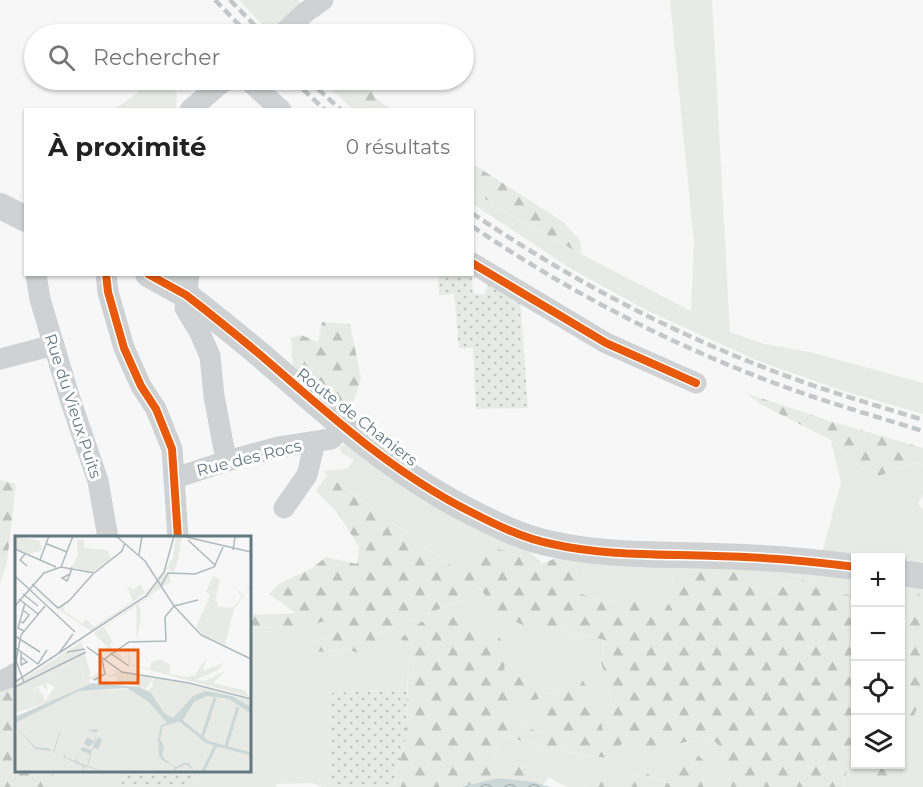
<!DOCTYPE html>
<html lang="fr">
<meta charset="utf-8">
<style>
body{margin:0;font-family:Montserrat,sans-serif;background:#f2f2f2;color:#222}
.controls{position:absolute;right:18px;bottom:18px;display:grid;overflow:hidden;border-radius:0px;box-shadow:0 2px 4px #0004}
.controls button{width:54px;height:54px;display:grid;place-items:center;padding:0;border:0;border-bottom:2px solid #e0e0e0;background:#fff;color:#222;font:30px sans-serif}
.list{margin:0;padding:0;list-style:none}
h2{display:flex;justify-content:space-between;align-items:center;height:78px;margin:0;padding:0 24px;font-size:26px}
h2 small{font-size:20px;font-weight:400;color:#767676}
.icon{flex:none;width:33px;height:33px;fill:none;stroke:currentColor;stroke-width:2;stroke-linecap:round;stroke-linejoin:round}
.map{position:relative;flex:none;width:923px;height:787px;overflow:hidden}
.search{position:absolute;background:#fff;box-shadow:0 2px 4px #0004;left:24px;top:24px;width:450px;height:66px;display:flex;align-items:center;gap:15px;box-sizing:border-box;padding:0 21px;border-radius:33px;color:#767676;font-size:22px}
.panel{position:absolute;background:#fff;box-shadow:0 2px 4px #0004;left:24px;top:108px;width:450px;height:168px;border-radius:0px}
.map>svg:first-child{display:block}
</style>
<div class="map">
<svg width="923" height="787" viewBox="0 0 923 787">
<defs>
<pattern id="forest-firs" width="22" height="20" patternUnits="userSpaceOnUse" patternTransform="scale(1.5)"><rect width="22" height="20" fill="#e8ebe5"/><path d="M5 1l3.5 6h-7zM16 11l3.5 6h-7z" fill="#bfc3bf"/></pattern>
<pattern id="park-dots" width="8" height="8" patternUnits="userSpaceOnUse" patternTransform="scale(1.5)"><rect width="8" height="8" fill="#e8ebe5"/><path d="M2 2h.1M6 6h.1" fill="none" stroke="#bfc3bf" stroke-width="1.8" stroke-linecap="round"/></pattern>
<pattern id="water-waves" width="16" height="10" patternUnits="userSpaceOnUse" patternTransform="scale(1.5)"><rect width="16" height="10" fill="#ccd8d8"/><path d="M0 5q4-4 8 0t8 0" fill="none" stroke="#a9b4b5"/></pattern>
</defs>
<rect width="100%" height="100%" fill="#f7f7f7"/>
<g fill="#e8ebe5">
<path d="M239,0h59l3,4 -30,30z"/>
<path d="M670,0h42l18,332 34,12 46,8 113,31v31l-83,-24 -84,-30 -106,-48 -77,-42 -100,-66 -1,-13 40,25 69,38 110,57 3,-68z"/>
<path d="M155,80h14l8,15 -1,14h-61z"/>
<path d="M320,80h20l28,24 2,5h-17z"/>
<path d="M831,440l28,26 20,10 33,-13 11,2v30l-5,9 5,6v55l-22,-3 -1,-4h-40l-38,-4 19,-72z"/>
<path d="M346,444l182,106 14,13 -16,7 -61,6 -143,-105 25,-2 7,-9 -13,-7 -2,-7z"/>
<path d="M556,558l45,5 169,7 85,9v17l-12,-1 -30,-17 -25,5 -21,13 -27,-24 -66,-2 -1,26 -8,15 -34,-15 -22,6 -35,-10 3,-23z"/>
<path d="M901,585l22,3v199h-80l12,-60 1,37h44z"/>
<path d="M480,587l8,13 44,29h23l50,11 -4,23 9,23 2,34 -9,14 -11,-40 -21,-8 -25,8 7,29 -11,11 -18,-9 -21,-5 6,-17 30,-5 -35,-25 -26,-45 -5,-16 -9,2 -55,40 -2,36 -75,3v94h-10l-10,-4 -34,1 -3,3h-82l-1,-16 57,-1v-143l40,1 5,2 32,-17h22v11l-20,14 -17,5 16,9 17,-4 20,7 10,-20 28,-12 59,-22z"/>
<path d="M628,733l57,9 26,-4 16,15 3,24 -2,10h-20l2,-18 -38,16 -31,-14 -22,16 -32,-7 -2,7h-18l-18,-10 -6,8 -9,-3 -2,-15 -37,-2 -2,-9 9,-21 32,9 10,9 11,-4 33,7 25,2z"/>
<path d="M53,770l68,1 2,13 21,1v2h-91z"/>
</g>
<g fill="url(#forest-firs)">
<path d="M367,83l10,16 13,10h-20l-2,-5 -14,-12z"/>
<path d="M473,164l89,57 18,19 1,14 -69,-38 -39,-25z"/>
<path d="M322,322l28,2 11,54 -12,38 -56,-48 -2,-30 10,-3 17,7z"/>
<path d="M745,393l88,29 90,26v17l-11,-2 -33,13 -20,-10 -28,-26 -71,-36z"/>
<path d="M327,475l138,101 27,-28 26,5 8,17 30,-12 21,11 -2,23 34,10 22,-7 33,16 9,-15 1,-26 11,-4 55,6 27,24 21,-13 25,-5 30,16 12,2v151l-4,3 -8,37h-115l2,-10 -3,-24 -16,-15 -26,4 -36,9 -21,-18 -15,25 -25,-2 -33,-7 -11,4 -10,-9 -32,-9 -9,21 2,8 37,3 2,15 -35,-4 -38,9h-68l13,-51 3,-82 -8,-16 20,-16 52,-10 5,16h14l14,19 -2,26 25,4 10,22 -30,4 -5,17 20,5 18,9 11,-11 -15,-9 8,-20 25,-8 9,-9 12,17 12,39 8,-14 -2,-33 -9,-23 4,-23 -50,-11h-23l-45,-20 1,-9 -8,-13 -19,14 -59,22 -28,12 3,11 -13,9 -20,-7 -17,4 -13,-1 -4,-8 18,-5 20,-14 -1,-11h-21l-1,8 -31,9 -5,-2 -40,-1v-12l47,-2 -27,-19 11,-11 31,-14 15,-12 31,7 2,-17 -21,-34 -22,-22z"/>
<path d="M0,480l16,4 -9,78 -7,22z"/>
<path d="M923,591v99l-22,64v-117l7,-4 8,-37z"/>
<path d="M16,677v93l37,1v16h-53v-109z"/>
<path d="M681,756h18l12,13 -3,18h-123l2,-7 13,-6 19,13 22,-16 31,14z"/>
<path d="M881,765h16l-8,22h-19l10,-18z"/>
</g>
<g fill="url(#park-dots)">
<path d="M438,275h33l3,18 10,2 5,-15 31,17 8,111 -52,1 -3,-61h-14l-5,-54 -15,1z"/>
<path d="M407,690l-1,47 -13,50h-61v-94z"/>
<path d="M121,771h71l1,16h-49v-2l-22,-1z"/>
</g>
<path fill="url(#water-waves)" d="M498,778l36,4 16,5h-89z"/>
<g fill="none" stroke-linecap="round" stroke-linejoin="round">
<g stroke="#cfd1d2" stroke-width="21">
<path d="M282,34l24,-22 17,-12"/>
<path d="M248,80l33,30"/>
<path d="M190,110l30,-26 7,-4"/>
<path d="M472,263l134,80 90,40"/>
<path d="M36,274l4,25 8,27 22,73 28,82 10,57"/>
<path d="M106,274l2,18 16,56 17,38 15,23 16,40 6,89"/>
<path d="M189,274l-4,34 14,23 11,25 4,40 9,48 4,17"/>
<path d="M0,359l54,-14"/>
<path d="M175,478l52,-17 52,-14 52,-8 12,-12"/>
<path d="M284,508l23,-33 8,-33"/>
<path d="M0,681l8,-3 8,-5"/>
</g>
<g stroke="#cfd1d2" stroke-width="26">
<path d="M0,206l26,13"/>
<path d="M148,274l38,21 18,14c20,16 40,32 60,49 64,56 127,113 203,152 27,14 55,28 85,34 53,12 108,10 163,12 47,1 94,5 141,11"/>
<path d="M900,573l23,3"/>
</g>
<g stroke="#c4c7c7" stroke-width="4.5" stroke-dasharray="9 4.5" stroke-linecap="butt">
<path d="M215,0l33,34"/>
<path d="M230,0l33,34"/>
<path d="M293,80l32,30"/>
<path d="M308,80l33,30"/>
<path d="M472,213c100,68 207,124 320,165 43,16 87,28 131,42"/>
<path d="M472,226c98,67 205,122 316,162 44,16 90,29 135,43"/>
</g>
<defs>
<g id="cycleway">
<path d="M472,263l134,80 90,40"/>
<path d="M106,274l2,18 16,56 17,38 15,23 16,40 6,89"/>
<path d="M148,274l38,21 18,14c20,16 40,32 60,49 64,56 127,113 203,152 27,14 55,28 85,34 53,12 108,10 163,12 47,1 94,5 141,11"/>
</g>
</defs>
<use href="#cycleway" stroke="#fff" stroke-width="11"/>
<use href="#cycleway" stroke="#e8590c" stroke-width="8"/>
</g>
<g text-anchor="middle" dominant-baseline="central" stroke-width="6" stroke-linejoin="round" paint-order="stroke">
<g font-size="16" fill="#627982" stroke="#fff">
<text transform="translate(73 406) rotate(72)">Rue du Vieux Puits</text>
<text transform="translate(357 417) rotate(38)">Route de Chaniers</text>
<text transform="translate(249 458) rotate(-14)">Rue des Rocs</text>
</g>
</g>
<g transform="translate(15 536)">
<rect width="236" height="236" fill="#f7f7f7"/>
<path d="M161,0h6l-4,24 -4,12 -5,-1v-4l-4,7 4,-1 2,9 -21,13 10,17 -10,-16 -11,8 2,10 -4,27 -1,-35 -32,21 12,20 -3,-4 -4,2 19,18 1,-21 1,22 20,5 1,-7 10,-3 10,7 -2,8 18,3 8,-2 11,-17 -3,13 20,-8 -5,7 -22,10 9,1 21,-11 -13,13 31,7 6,7 -119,-32 -17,-11 -20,-21 50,-34 29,-41zM62,3l7,1v8l24,2 3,9 -20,14 -19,-6 6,-12zM213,44l15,16 5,-8 2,-1 -7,9 7,7 -7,-6 -9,12 -9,36 -21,-8 -8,-10 11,-24 10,-2v5l16,2 9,-11zM126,48l3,8 5,-5 -5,6 3,-2 -12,10 -44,30 -42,-28 -15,-14 24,20 7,-7 2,-1 -5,10 3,-5 -1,5 19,13 3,-5 8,8 39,-26 -6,-15 6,4zM66,106l10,32 -4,1 -8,-20 -19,6 -25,14 -3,7v11l-7,6 8,-5 -1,-4 7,-2 1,4 -11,14 -14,2 2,-25zM56,126l10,5 3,14 -25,7 4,5 -18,8 10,-14 -11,-5 6,-4 2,5 -1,-6zM108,137l27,3 3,6v-5l36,7 61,16v71h-235v-49l63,-31 55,-2 14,9 22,24 -23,-31 5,-3 2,-5 -2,-2 -6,9 -11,-5 2,-10z" fill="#e8ebe5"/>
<path d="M198,40l7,4 -6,25 -7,-2 3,-8 -4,-3zM64,118l8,20 5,3 9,-7 1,14 -12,-5 -1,5 -39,18 -35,11v-5l16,-4 -3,-1 6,-2 2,-7 7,-1 2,8 4,-1 -2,-4 15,-3 -4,-4 6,-4 20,-4 -3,-14 -11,-5 -19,15v6l-2,-4 -4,2 3,11 -6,-7 -10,5 2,7 -8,3v-5l-4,1 10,-4v-14l12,-9 22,-13zM99,134l25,6 -3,8 -19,-1 -1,-7 -9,1 8,-4z" fill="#e8ebe5"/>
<path d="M67,178l4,12 9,-9h13v12l16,11 8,20 14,-21 -2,-18 6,-7 8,4 -9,7 1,8 5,-9h2l-24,47h-30l-56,-25 1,-5h5l8,-11 8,-3v-9l2,3zM49,222l23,10 11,3h-33z" fill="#e8ebe5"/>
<path d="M0,0l25,5 2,9 -13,4 -14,-6z" fill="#e8ebe5"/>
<path d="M77,147l47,4 12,6 13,20 9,5 20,-22 12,-5 27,5 19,11 -1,6 -21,-14 -22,-3 -13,6 -12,19 -19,5 -3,13 4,7 -2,10 7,7 14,-29 -14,29 8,4 6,-4h6l5,8 -8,-7 -13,7 2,-4 -13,-7 -3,-5 -1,-16 3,-14 6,-2 -18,-21 -22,-14 -48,3 -64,32v-6zM0,189l20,22 13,1 5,4 7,-22h1l-7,22 9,5 4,-5 -2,5 10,4 3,-9 -2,9 11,5 3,-12 -9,-3v-4l11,3 2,-8 -5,5 -5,-3 3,-7 7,4 3,-8 -10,-3 11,-1 -4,15 4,-7 4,2 -3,10 -6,-1 -5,18 15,5 -17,-4 -5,4 3,-4 -33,-16 -16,-2z" fill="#ccd8d8"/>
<path fill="none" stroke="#ccd8d8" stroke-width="3" d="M165,184l27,22 44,12M187,202l13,-40M211,210l12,-39M188,235l13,-26 9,2"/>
<path fill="none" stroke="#aebabe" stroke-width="1.5" d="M101,0l29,25 29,45 27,29 50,24M167,0l69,16M173,4l28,26M32,8l20,8M0,13l41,18M218,14l2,-13 5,-1M11,17l-6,7 7,6M124,19l3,-19M25,24l9,-24M46,31l12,-31M55,38l-8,4 5,3 3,-7 2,-7M0,40l60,56M17,48l26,24 11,-7M146,50l7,-13 27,1 19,-7 9,-20M8,58l15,12M4,63l19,15M53,66l25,-28M0,70l29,-33 17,-6 33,6 28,-22 3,-8M159,70l24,-6M5,85l3,2 6,-8 -6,-5M9,95l-6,-3 7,-25M0,100l25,16M72,111l35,25 67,11 62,16M1,112l22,16 9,-14M52,116l18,-3M44,117l14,-19M95,117l19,13M6,121l6,5 -6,3v-12l1,-1M88,124l26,-18 37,-1 -1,-24 9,-11M79,144l11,-6 -3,-14M0,146l131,-86 18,-24 10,-36M9,146l-8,-21 5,-26 24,-29M0,151l71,-35"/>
<path fill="#e8590c" fill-opacity="0.15" stroke="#e8590c" stroke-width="3" d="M85,114h38v33h-38z"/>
<rect width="236" height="236" fill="none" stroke="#627982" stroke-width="3"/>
</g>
</svg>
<div class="controls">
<button>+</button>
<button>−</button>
<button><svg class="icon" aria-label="locate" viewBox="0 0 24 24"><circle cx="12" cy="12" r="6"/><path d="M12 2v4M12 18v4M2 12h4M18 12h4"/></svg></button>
<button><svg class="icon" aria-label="layers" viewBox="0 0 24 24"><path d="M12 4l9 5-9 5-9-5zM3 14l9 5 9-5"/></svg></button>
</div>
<div class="search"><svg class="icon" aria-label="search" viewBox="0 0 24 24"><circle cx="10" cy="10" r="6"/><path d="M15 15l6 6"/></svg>Rechercher</div>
<section class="panel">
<h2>À proximité<small>0 résultats</small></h2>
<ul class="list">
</ul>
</section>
</div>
